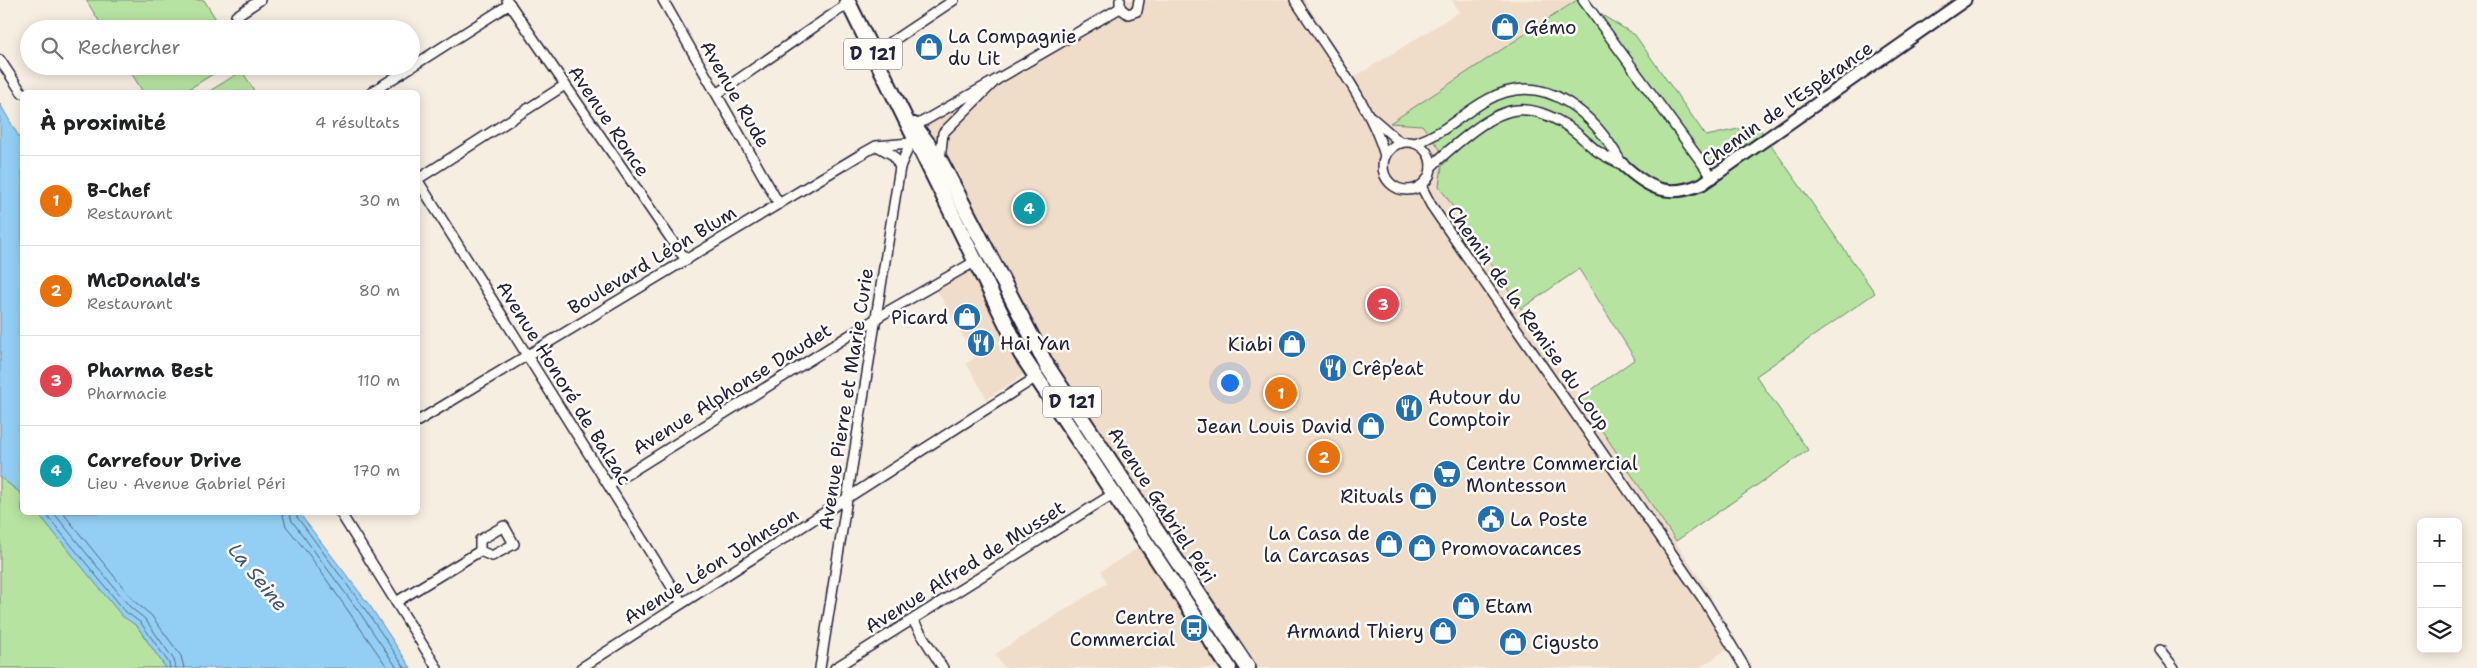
<!DOCTYPE html>
<html lang="fr">
<meta charset="utf-8">
<style>
body{margin:0;font-family:"Shantell Sans",sans-serif;background:#f6f6f6;color:#202124}
.controls{position:absolute;right:15px;bottom:15px;display:grid;overflow:hidden;border-radius:8px;box-shadow:0 2px 12px #0003}
.controls button{width:45px;height:45px;display:grid;place-items:center;padding:0;border:0;border-bottom:1px solid #e0e0e0;background:#fff;color:#202124;font:25px sans-serif}
.you{position:absolute;left:1229px;top:382px;width:18px;height:18px;margin:-12px;border:4px solid #fff;border-radius:50%;background:#1a73e8;box-shadow:0 0 0 8px #1a73e833}
.badge{display:grid;place-items:center;width:32px;height:32px;border-radius:50%;background:#1f6fb2;color:#fff;font-size:16px;font-weight:700}
.pin{position:absolute;translate:-50% -50%;border:2px solid #fff;box-shadow:0 1px 5px #0006}
.list{margin:0;padding:0;list-style:none}
h2{display:flex;justify-content:space-between;align-items:center;height:65px;margin:0;padding:0 20px;font-size:21px}
h2 small{font-size:16px;font-weight:400;color:#757577}
.list li{display:grid;grid-template-columns:32px 1fr auto;gap:15px;align-items:center;box-sizing:border-box;height:90px;padding:0 20px;border-top:1px solid #e0e0e0}
.list b{display:block;font-size:19px;white-space:nowrap}
.list p{margin:0;font-size:16px;white-space:nowrap;color:#757577}
.list em{font-size:16px;font-style:normal;color:#757577}
.icon{flex:none;width:28px;height:28px;fill:none;stroke:currentColor;stroke-width:2;stroke-linecap:round;stroke-linejoin:round}
.map{position:relative;flex:none;width:2477px;height:668px;overflow:hidden}
.search{position:absolute;background:#fff;box-shadow:0 2px 12px #0003;left:20px;top:20px;width:400px;height:55px;display:flex;align-items:center;gap:12px;box-sizing:border-box;padding:0 18px;border-radius:28px;color:#757577;font-size:19px}
.panel{position:absolute;background:#fff;box-shadow:0 2px 12px #0003;left:20px;top:90px;width:400px;height:425px;border-radius:8px}
.map>svg:first-child{display:block}
</style>
<div class="map">
<svg width="2477" height="668" viewBox="0 0 2477 668">
<rect width="100%" height="100%" fill="#f7eee2"/>
<filter id="ink" filterUnits="userSpaceOnUse"><feTurbulence type="fractalNoise" baseFrequency=".02" numOctaves="2"/><feDisplacementMap in="SourceGraphic" scale="10" xChannelSelector="R" yChannelSelector="G"/><feConvolveMatrix kernelMatrix="1 2 1 2 8 2 1 2 1" color-interpolation-filters="sRGB"/></filter>
<g filter="url(#ink)">
<path fill="#f0ddc9" d="M1123,0h182l48,78 106,-66 -7,-12h124l-185,123 31,2 26,36 -9,25 273,410 -6,7 31,40 -38,25h-695l-9,-14 112,-71 -6,-12 42,-26 -120,-170 -36,24 -21,-36 9,-5 -41,-73 35,-24 -62,-126z"/>
<g fill="#b7e3a1" stroke="#6c826e">
<path d="M86,0h118l18,29h-118z"/>
<path d="M1577,0l58,35 71,101 51,-11 118,168 -119,83 52,74 -132,91 -96,-143 55,-39 -56,-90 -58,40 -82,-123 3,-20 6,-6 -26,-35 -32,-2z"/>
<path d="M127,66h99l-42,26h-41z"/>
<path d="M242,71l13,21h-47z"/>
<path d="M0,477l22,17v18l16,1 84,102 15,11 29,42h-166z"/>
</g>
<g fill="#93cff4" stroke="#668aaa">
<path d="M0,104l22,38v352l-22,-17z"/>
<path d="M38,513h261l71,93 41,62h-245l-29,-42 -15,-10z"/>
</g>
<g fill="none" stroke-linecap="round" stroke-linejoin="round">
<g stroke="#4f6785" stroke-width="1">
<path d="M44,512l82,100 15,11 28,40 1,5"/>
<path d="M53,512l77,95 15,12 29,41 2,8"/>
<path d="M62,512l73,90 16,13 30,41 3,12"/>
<path d="M282,512l4,14 24,30 78,112"/>
<path d="M289,512l3,9 68,92 37,55"/>
<path d="M296,512l1,5 68,92 40,59"/>
</g>
<defs>
<g id="minor">
<path d="M507,0l173,252 7,8"/>
<path d="M663,0l116,204"/>
<path d="M1120,0v8l8,6 9,-3 2,-11"/>
<path d="M1295,0c30,46 76,105 90,156"/>
<path d="M1583,0l130,178"/>
<path d="M236,16l24,-16"/>
<path d="M873,54l81,-54"/>
<path d="M0,60l22,33"/>
<path d="M996,80l124,-72"/>
<path d="M372,92l138,-88"/>
<path d="M717,94l132,-91"/>
<path d="M1371,117l30,26"/>
<circle cx="1407" cy="166" r="24"/>
<path d="M1415,143c29,-9 46,-29 72,-43 58,-33 109,16 135,64"/>
<path d="M879,147l14,8 7,12"/>
<path d="M1431,167c12,-12 24,-22 38,-33 33,-26 56,-34 95,-10 12,7 22,18 33,27 7,5 16,9 24,13"/>
<path d="M418,179l147,-94"/>
<path d="M418,181l264,422"/>
<path d="M1421,186l10,19 275,398 39,65"/>
<path d="M418,421l442,-266 16,-9 34,-3"/>
<path d="M610,485l275,-172 91,-52"/>
<path d="M340,512l97,156"/>
<path d="M504,526l10,18 -22,12 -12,-5v-11z"/>
<path d="M396,602l84,-51"/>
<path d="M913,621l30,47"/>
<path d="M2160,650l14,18"/>
<path d="M581,668l454,-290"/>
<path d="M820,668l80,-501c5,-14 14,-26 15,-41l81,-46 -53,53 -3,27"/>
<path d="M835,668l278,-174"/>
</g>
<path id="tertiary" d="M1622,164c26,24 45,35 80,20l263,-184"/>
<g id="primary">
<path d="M847,0l174,354 208,314"/>
<path d="M914,125l26,35 107,206 201,302"/>
</g>
</defs>
<use href="#minor" stroke="#22223b" stroke-width="12"/>
<use href="#tertiary" stroke="#22223b" stroke-width="15"/>
<use href="#primary" stroke="#22223b" stroke-width="18"/>
<use href="#minor" stroke="#fdfcf7" stroke-width="9"/>
<use href="#tertiary" stroke="#fdfcf7" stroke-width="11"/>
<use href="#primary" stroke="#fdfcf7" stroke-width="14"/>
</g>
</g>
<defs>
<symbol id="shop-disc" viewBox="-11 -11 22 22"><circle r="9.5" fill="#1f6fb2" stroke="#fdfcf7"/><path d="M-5-2.5h2.3a2.7 3.5 0 0 1 5.4 0H5L5.5 6h-11ZM-1.5-2.5h3a1.5 2.3 0 0 0-3 0Z" fill="#fff"/></symbol>
<symbol id="restaurant-disc" viewBox="-11 -11 22 22"><circle r="9.5" fill="#1f6fb2" stroke="#fdfcf7"/><path d="M-5-6h1v4h1v-4h1v4h1v-4h1v5L-1.5 .5V6h-2V.5L-5-1ZM5-6V6H3V1.5H1.5Q1.5-4 5-6Z" fill="#fff"/></symbol>
<symbol id="supermarket-disc" viewBox="-11 -11 22 22"><circle r="9.5" fill="#1f6fb2" stroke="#fdfcf7"/><path d="M-6-5.5h2.5l.6 2H6L4.5 2H-2.5L-4.4-4H-6ZM-1.5 3.2a1.3 1.3 0 1 0 .1 0ZM3 3.2a1.3 1.3 0 1 0 .1 0Z" fill="#fff"/></symbol>
<symbol id="civic-disc" viewBox="-11 -11 22 22"><circle r="9.5" fill="#1f6fb2" stroke="#fdfcf7"/><path d="M-.6-6.5H3V-4.5H.6V-3L4-1V1h2V6H-6V1h2V-1L-.6-3ZM-1.2 2.5V6h2.4V2.5Z" fill="#fff"/></symbol>
<symbol id="bus-disc" viewBox="-11 -11 22 22"><circle r="9.5" fill="#1f6fb2" stroke="#fdfcf7"/><path d="M-5-6H5V4H4V6H2V4H-2V6H-4V4H-5ZM-3.5-4V0h7V-4ZM-3.5 1.2v1.5H-2V1.2ZM2 1.2v1.5H3.5V1.2Z" fill="#fff"/></symbol>
</defs>
<g fill-rule="evenodd">
<use href="#shop-disc" x="1489" y="11" width="32" height="32"/>
<use href="#shop-disc" x="913" y="31" width="32" height="32"/>
<use href="#shop-disc" x="951" y="301" width="32" height="32"/>
<use href="#restaurant-disc" x="965" y="327" width="32" height="32"/>
<use href="#shop-disc" x="1276" y="328" width="32" height="32"/>
<use href="#restaurant-disc" x="1317" y="352" width="32" height="32"/>
<use href="#restaurant-disc" x="1393" y="392" width="32" height="32"/>
<use href="#shop-disc" x="1355" y="410" width="32" height="32"/>
<use href="#supermarket-disc" x="1431" y="458" width="32" height="32"/>
<use href="#shop-disc" x="1407" y="480" width="32" height="32"/>
<use href="#civic-disc" x="1475" y="503" width="32" height="32"/>
<use href="#shop-disc" x="1373" y="528" width="32" height="32"/>
<use href="#shop-disc" x="1406" y="532" width="32" height="32"/>
<use href="#shop-disc" x="1450" y="590" width="32" height="32"/>
<use href="#bus-disc" x="1178" y="612" width="32" height="32"/>
<use href="#shop-disc" x="1427" y="615" width="32" height="32"/>
<use href="#shop-disc" x="1497" y="626" width="32" height="32"/>
</g>
<g text-anchor="middle" dominant-baseline="central" stroke-width="5" stroke-linejoin="round" paint-order="stroke">
<g fill="#fdfcf7" stroke="#646373" stroke-width="1">
<rect x="844" y="38.5" width="58" height="31" rx="4"/>
<rect x="1043" y="386.5" width="58" height="31" rx="4"/>
</g>
<g font-size="18" font-weight="bold" fill="#22223b">
<text x="873" y="54">D 121</text>
<text x="1072" y="402">D 121</text>
</g>
<g font-size="19" fill="#22223b" stroke="#fdfcf7" text-anchor="start">
<text x="1524" y="27">Gémo</text>
<text x="948" y="36">La Compagnie<tspan x="948" dy="22">du Lit</tspan></text>
<text x="948" y="317" text-anchor="end">Picard</text>
<text x="1000" y="343">Hai Yan</text>
<text x="1273" y="344" text-anchor="end">Kiabi</text>
<text x="1352" y="368">Crêp’eat</text>
<text x="1428" y="397">Autour du<tspan x="1428" dy="22">Comptoir</tspan></text>
<text x="1352" y="426" text-anchor="end">Jean Louis David</text>
<text x="1466" y="463">Centre Commercial<tspan x="1466" dy="22">Montesson</tspan></text>
<text x="1404" y="496" text-anchor="end">Rituals</text>
<text x="1510" y="519">La Poste</text>
<text x="1370" y="533" text-anchor="end">La Casa de<tspan x="1370" dy="22">la Carcasas</tspan></text>
<text x="1441" y="548">Promovacances</text>
<text x="1485" y="606">Etam</text>
<text x="1175" y="617" text-anchor="end">Centre<tspan x="1175" dy="22">Commercial</tspan></text>
<text x="1424" y="631" text-anchor="end">Armand Thiery</text>
<text x="1532" y="642">Cigusto</text>
</g>
<g font-size="19" fill="#22223b" stroke="#fdfcf7">
<text transform="translate(735 94) rotate(60)">Avenue Rude</text>
<text transform="translate(1787 104) rotate(-35)">Chemin de l'Espérance</text>
<text transform="translate(609 121) rotate(56)">Avenue Ronce</text>
<text transform="translate(652 260) rotate(-31)">Boulevard Léon Blum</text>
<text transform="translate(1529 318) rotate(55)">Chemin de la Remise du Loup</text>
<text transform="translate(564 383) rotate(58)">Avenue Honoré de Balzac</text>
<text transform="translate(732 389) rotate(-32)">Avenue Alphonse Daudet</text>
<text transform="translate(846 399) rotate(-81)">Avenue Pierre et Marie Curie</text>
<text transform="translate(1162 505) rotate(57)">Avenue Gabriel Péri</text>
<text transform="translate(711 566) rotate(-32)">Avenue Léon Johnson</text>
<text transform="translate(965 567) rotate(-32)">Avenue Alfred de Musset</text>
</g>
<g font-size="20" font-style="italic" fill="#445672" stroke="#fdfcf7">
<text transform="translate(258 577) rotate(51)">La Seine</text>
</g>
</g>
</svg>
<div class="controls">
<button>+</button>
<button>−</button>
<button><svg class="icon" aria-label="layers" viewBox="0 0 24 24"><path d="M12 4l9 5-9 5-9-5zM3 14l9 5 9-5"/></svg></button>
</div>
<div class="you"></div>
<div class="pin badge" style="left:1281px;top:393px;background:#e8710a">1</div>
<div class="pin badge" style="left:1324px;top:457px;background:#e8710a">2</div>
<div class="pin badge" style="left:1383px;top:304px;background:#e0444e">3</div>
<div class="pin badge" style="left:1029px;top:208px;background:#0f9aa8">4</div>
<div class="search"><svg class="icon" aria-label="search" viewBox="0 0 24 24"><circle cx="10" cy="10" r="6"/><path d="M15 15l6 6"/></svg>Rechercher</div>
<section class="panel">
<h2>À proximité<small>4 résultats</small></h2>
<ul class="list">
<li><span class="badge" style="background:#e8710a">1</span><div><b>B-Chef</b><p>Restaurant</p></div><em>30 m</em></li>
<li><span class="badge" style="background:#e8710a">2</span><div><b>McDonald's</b><p>Restaurant</p></div><em>80 m</em></li>
<li><span class="badge" style="background:#e0444e">3</span><div><b>Pharma Best</b><p>Pharmacie</p></div><em>110 m</em></li>
<li><span class="badge" style="background:#0f9aa8">4</span><div><b>Carrefour Drive</b><p>Lieu · Avenue Gabriel Péri</p></div><em>170 m</em></li>
</ul>
</section>
</div>
